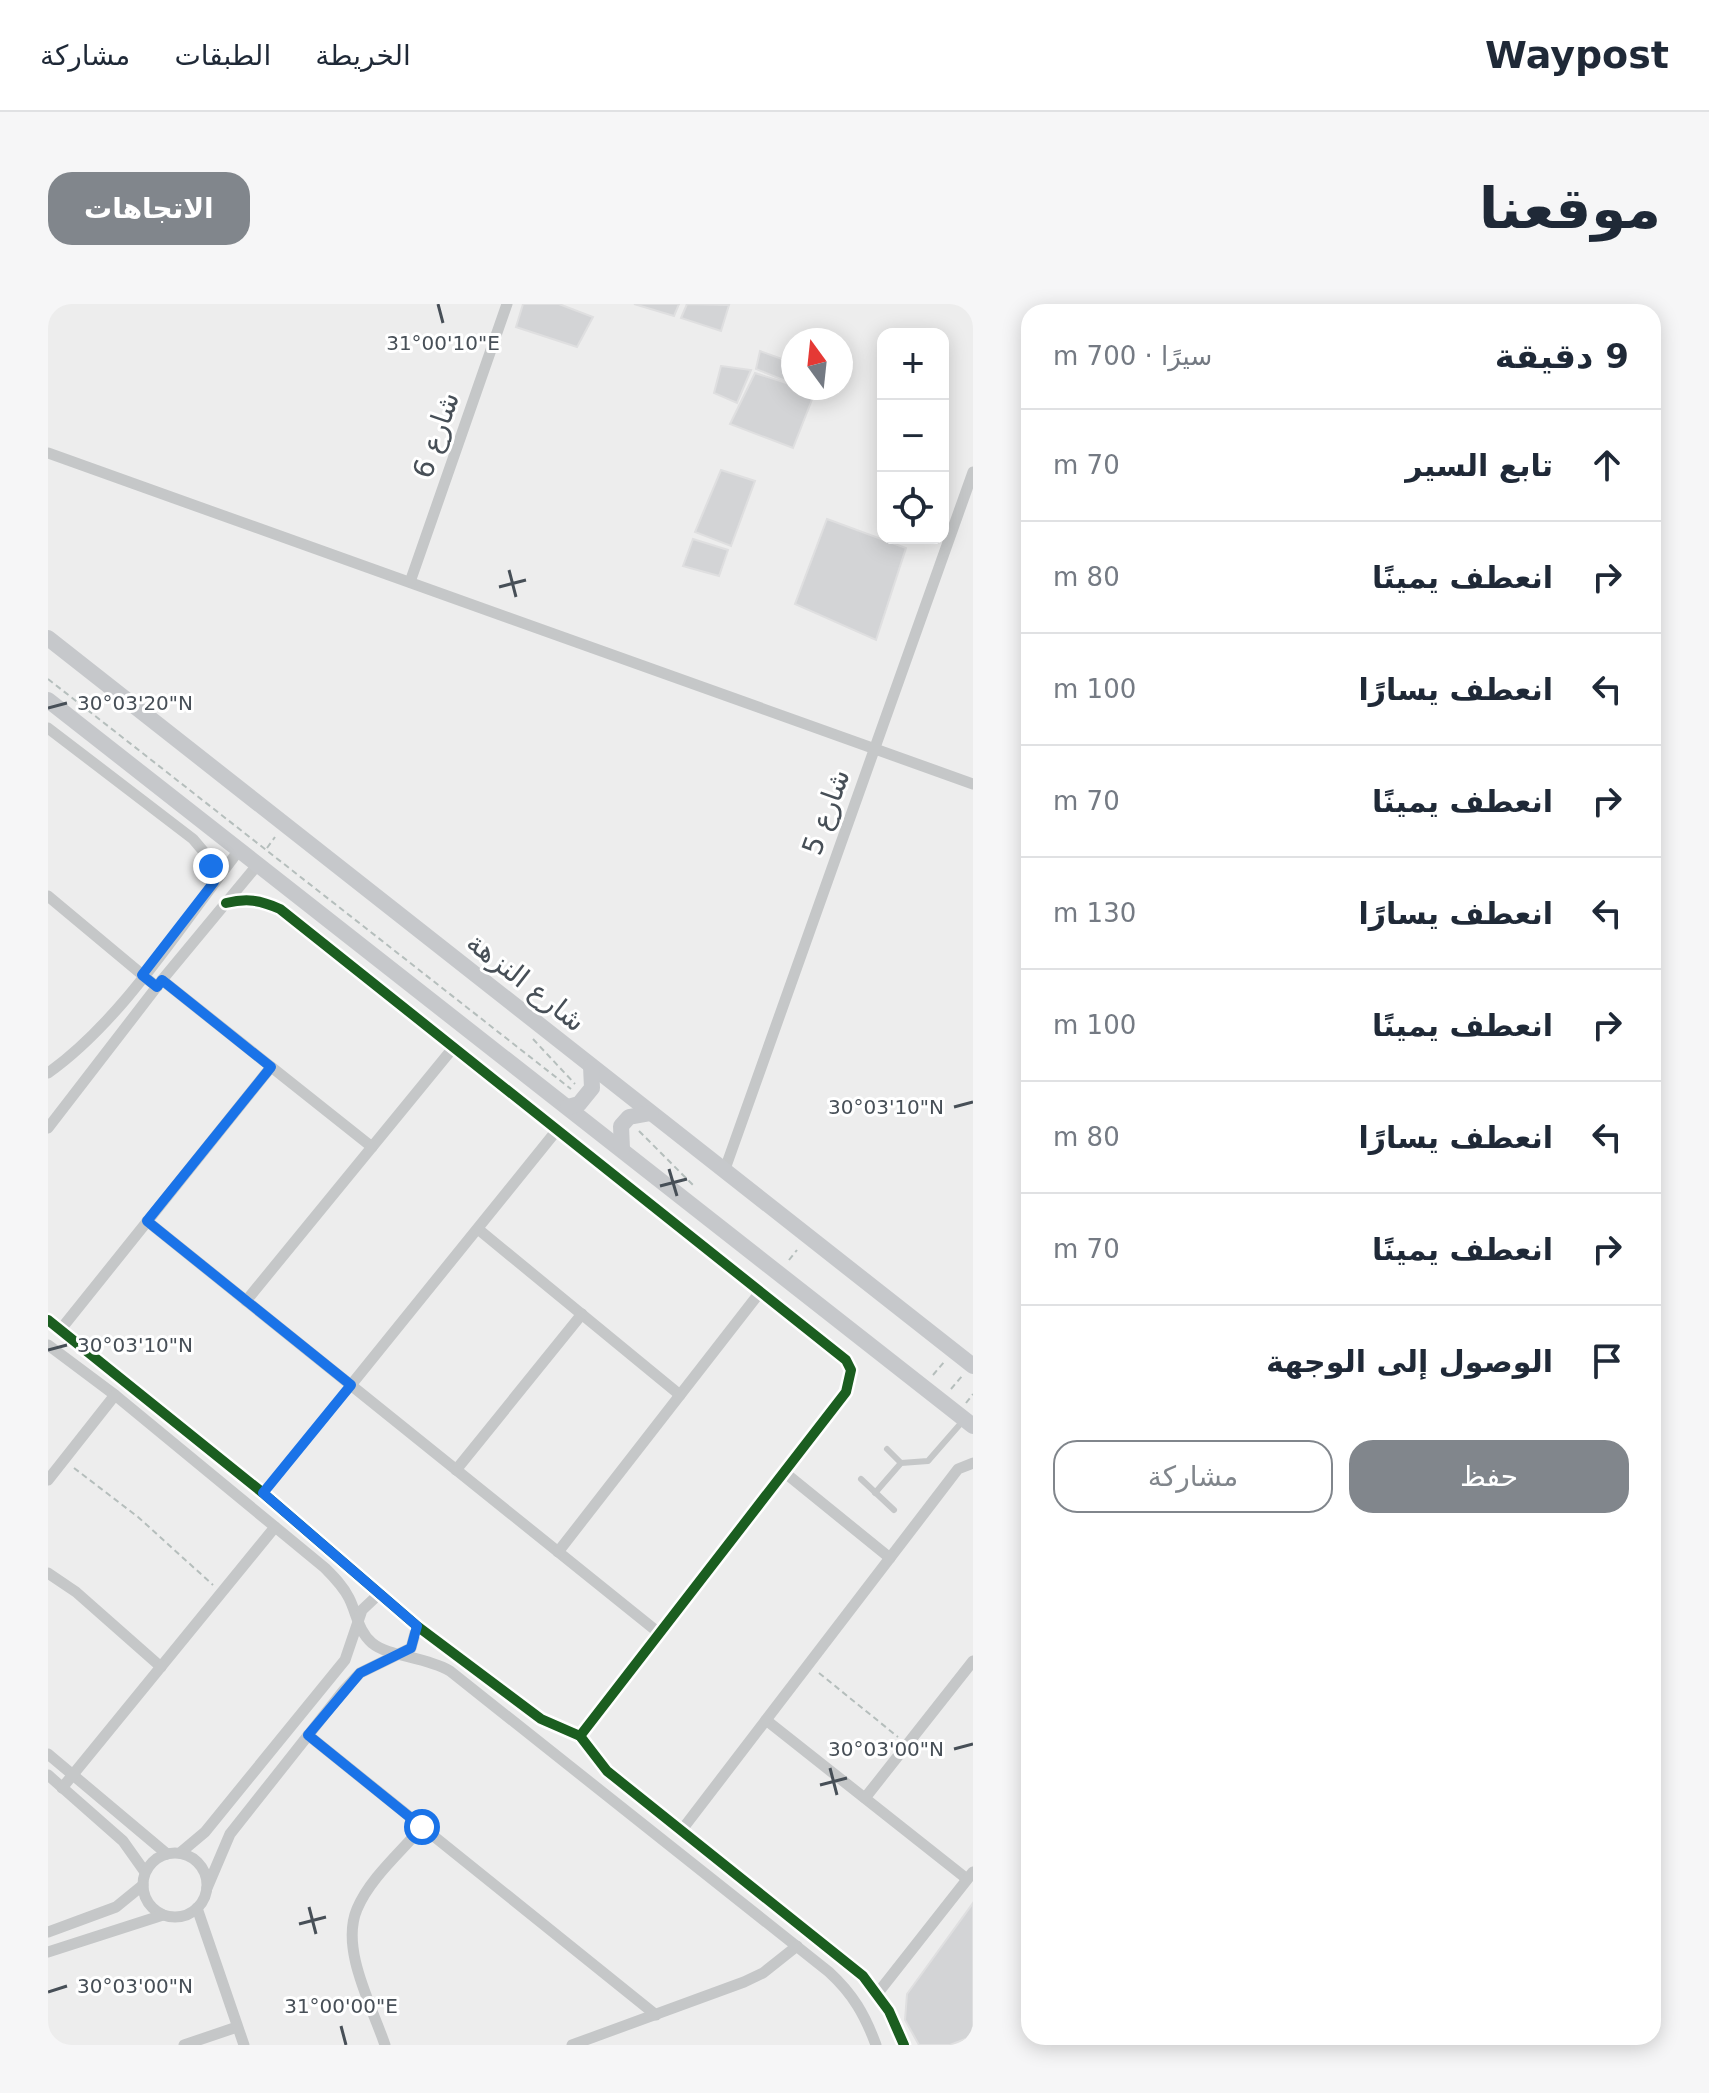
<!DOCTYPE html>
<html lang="ar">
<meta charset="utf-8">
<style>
body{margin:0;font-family:"DejaVu Sans","Noto Naskh Arabic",sans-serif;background:#f6f6f7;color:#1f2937;direction:rtl}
.controls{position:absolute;right:24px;top:24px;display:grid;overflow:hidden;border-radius:16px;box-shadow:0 4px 20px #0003}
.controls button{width:72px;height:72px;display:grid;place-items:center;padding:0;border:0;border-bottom:2px solid #e0e1e3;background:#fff;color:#1f2937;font:40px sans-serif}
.compass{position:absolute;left:733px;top:24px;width:72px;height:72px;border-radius:50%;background:#fff;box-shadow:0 4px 20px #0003;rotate:345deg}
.stop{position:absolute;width:24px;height:24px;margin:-18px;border:6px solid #1a73e8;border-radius:50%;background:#fff}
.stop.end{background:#1a73e8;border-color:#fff;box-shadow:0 2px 8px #0008}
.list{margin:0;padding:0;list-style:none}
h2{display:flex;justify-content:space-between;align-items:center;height:104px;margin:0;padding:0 32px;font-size:34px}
h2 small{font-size:26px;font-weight:400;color:#747a83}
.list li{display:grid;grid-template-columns:52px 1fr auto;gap:24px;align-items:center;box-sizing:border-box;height:112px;padding:0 32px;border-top:2px solid #e0e1e3}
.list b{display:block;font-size:30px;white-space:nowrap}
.list em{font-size:26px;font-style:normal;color:#747a83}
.actions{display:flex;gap:16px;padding:24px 32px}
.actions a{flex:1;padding:18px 0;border:2px solid #81868c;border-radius:24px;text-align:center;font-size:28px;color:#81868c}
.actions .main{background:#81868c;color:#fff}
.icon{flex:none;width:44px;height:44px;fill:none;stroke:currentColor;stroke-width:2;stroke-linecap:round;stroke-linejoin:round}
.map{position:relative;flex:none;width:925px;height:1741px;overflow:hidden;direction:ltr;border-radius:24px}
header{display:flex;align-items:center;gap:48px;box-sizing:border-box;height:112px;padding:0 40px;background:#fff;border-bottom:2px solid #e0e1e3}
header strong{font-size:38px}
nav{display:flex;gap:44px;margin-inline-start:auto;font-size:28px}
.intro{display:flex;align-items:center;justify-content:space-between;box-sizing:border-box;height:192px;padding:0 48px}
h1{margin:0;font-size:56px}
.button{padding:20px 36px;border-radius:24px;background:#81868c;color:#fff;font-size:28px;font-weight:700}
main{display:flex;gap:48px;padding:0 48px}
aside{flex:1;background:#fff;border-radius:24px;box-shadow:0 4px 20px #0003}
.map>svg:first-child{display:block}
</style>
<header>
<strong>Waypost</strong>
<nav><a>الخريطة</a><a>الطبقات</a><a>مشاركة</a></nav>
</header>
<div class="intro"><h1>موقعنا</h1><a class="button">الاتجاهات</a></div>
<main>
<aside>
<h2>9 دقيقة<small>سيرًا · 700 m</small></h2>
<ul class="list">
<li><svg class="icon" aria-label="ahead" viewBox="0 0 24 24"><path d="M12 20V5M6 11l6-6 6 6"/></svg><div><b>تابع السير</b></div><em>70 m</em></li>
<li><svg class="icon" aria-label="right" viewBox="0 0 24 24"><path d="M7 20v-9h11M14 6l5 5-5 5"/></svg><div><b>انعطف يمينًا</b></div><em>80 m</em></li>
<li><svg class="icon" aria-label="left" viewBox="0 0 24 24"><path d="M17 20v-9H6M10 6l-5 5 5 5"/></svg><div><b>انعطف يسارًا</b></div><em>100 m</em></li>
<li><svg class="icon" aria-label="right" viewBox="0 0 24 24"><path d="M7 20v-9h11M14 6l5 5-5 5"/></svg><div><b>انعطف يمينًا</b></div><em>70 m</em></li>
<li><svg class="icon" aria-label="left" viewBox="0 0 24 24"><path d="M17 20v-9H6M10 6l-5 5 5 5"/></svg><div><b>انعطف يسارًا</b></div><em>130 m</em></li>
<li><svg class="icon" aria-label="right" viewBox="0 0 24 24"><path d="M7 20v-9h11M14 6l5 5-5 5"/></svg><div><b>انعطف يمينًا</b></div><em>100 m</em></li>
<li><svg class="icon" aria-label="left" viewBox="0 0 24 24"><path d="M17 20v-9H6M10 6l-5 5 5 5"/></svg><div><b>انعطف يسارًا</b></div><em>80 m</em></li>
<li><svg class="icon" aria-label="right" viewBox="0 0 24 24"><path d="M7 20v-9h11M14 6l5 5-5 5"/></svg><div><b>انعطف يمينًا</b></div><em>70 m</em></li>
<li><svg class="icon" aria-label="arrive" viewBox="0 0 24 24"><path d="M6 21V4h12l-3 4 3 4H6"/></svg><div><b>الوصول إلى الوجهة</b></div></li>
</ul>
<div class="actions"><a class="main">حفظ</a><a>مشاركة</a></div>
</aside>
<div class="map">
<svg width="925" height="1741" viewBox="0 0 925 1741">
<rect width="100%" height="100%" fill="#ededed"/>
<g fill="#d3d4d6" stroke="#dfdfe0" stroke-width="2">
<path d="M475,0h36l34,13 -16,30 -61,-20z"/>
<path d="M586,0h45l-5,12z"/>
<path d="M639,0l42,1 -8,26 -40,-13z"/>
<path d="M712,47l33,12v21l-37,-15z"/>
<path d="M673,62l30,4 -14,33 -23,-10z"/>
<path d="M707,69l60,19 -22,56 -63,-24z"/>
<path d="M673,166l34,11 -24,65 -36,-14z"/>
<path d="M779,215l79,29 -30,92 -81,-36z"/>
<path d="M645,235l35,11 -9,26 -36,-10z"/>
<path d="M925,1599v133l-23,9h-31l-14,-25 2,-26z"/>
</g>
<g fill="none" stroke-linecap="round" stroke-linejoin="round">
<g stroke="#b5bebc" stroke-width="2" stroke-dasharray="6 4" stroke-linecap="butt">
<path d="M0,375l523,410"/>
<path d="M219,544l8,-11"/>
<path d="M485,735l42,45"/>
<path d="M591,827l55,55"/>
<path d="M741,956l8,-10"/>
<path d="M885,1071l11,-13"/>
<path d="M903,1085l11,-13"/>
<path d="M918,1099l7,-9"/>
<path d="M26,1164l64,49 75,68"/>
<path d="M224,1179l72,-88"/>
<path d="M771,1369l79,64"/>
</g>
<g stroke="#c5c7c8" stroke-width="6">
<path d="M839,1145l14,14"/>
<path d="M813,1175l33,31"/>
<path d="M827,1189l26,-30 27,-2 34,-39"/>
</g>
<g stroke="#c5c7c8" stroke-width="11">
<path d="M0,149l925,331"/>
<path d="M362,278l97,-278"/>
<path d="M0,424l145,111 11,13 10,30"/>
<path d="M0,592l109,91"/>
<path d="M178,599c21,-5 34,-3 54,6l566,451 5,10 -5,22 -266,344"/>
<path d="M114,676l210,167"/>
<path d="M0,769c75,-53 135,-151 192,-224"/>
<path d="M0,824l114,-148 97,-117"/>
<path d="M677,865l248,-697"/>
<path d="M99,917l512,412"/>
<path d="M430,925l202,166"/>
<path d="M198,997l207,-253"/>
<path d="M0,1016l215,173 154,133 124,93 39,17 27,35 256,205 26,35 15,34"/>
<path d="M13,1025l210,-262"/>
<path d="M0,1041l67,50 210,173c9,9 18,18 24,30 8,16 9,33 23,45 17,14 52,13 78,28l379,301c24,22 36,43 47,73"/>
<path d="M303,1081l206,-255"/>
<path d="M408,1166l126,-156"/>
<path d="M736,1168l106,86"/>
<path d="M0,1176l67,-85"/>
<path d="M510,1248l203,-261"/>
<path d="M0,1269l28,19 85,75"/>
<path d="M718,1416l201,159"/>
<path d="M260,1431l348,280"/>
<path d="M0,1450l119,100"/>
<path d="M0,1471l75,66 22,31"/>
<path d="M14,1484l213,-261"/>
<path d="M817,1494l108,-137"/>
<path d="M633,1527l277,-362 15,-6"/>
<path d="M132,1549l25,-21 140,-172 17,-50 17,-16"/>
<circle cx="127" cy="1581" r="32"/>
<path d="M159,1584l23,-54 114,-144 16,-17 51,-25 6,-22"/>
<path d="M149,1604l47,137"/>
<path d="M0,1628l68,-25 27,-22"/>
<path d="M0,1648l115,-37"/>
<path d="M829,1690l96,-122"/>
<path d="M136,1741l53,-18"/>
<path d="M337,1741c-13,-39 -45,-96 -28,-136 13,-31 44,-57 65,-82"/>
<path d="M524,1741l172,-63 19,-9 34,-27"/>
</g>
<g stroke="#c6c8cb" stroke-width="16">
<path d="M0,334l925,728"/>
<path d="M0,396l925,726"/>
<path d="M520,803l11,-3 13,-16 -1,-22"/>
<path d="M574,845l-1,-23 8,-9 22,-4"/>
</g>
<defs>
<g id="cycleway">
<path d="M178,599c21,-5 34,-3 54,6l566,451 5,10 -5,22 -266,344"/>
<path d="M0,1016l215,173 154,133 124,93 39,17 27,35 256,205 26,35 15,34"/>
</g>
</defs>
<use href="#cycleway" stroke="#fff" stroke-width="15"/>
<use href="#cycleway" stroke="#1b5e20" stroke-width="10"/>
</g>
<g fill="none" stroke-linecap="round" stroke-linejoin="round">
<path stroke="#1a73e8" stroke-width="10" d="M163,562l3,16 -72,93 15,12 5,-7 109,87 -124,154 204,164 -88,108 154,133 -6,22 -51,25 -52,62 114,92"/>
</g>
<path fill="none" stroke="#474f57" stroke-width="3" d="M390,0l5,19M461,266l7,27M451,283l27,-7M0,404l19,-5M906,803l19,-5M621,865l8,27M612,882l27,-7M0,1046l19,-5M906,1445l19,-5M782,1464l7,27M772,1481l27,-7M261,1603l7,27M251,1620l27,-7M0,1688l19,-6M293,1722l5,19"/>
<g text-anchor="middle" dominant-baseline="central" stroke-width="6" stroke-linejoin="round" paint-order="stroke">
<g font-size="28" fill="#474f57" stroke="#fff">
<text transform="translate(388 131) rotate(-71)">شارع 6</text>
<text transform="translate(778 508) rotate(-70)">شارع 5</text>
<text transform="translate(478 678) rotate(38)">شارع النزهة</text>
</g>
</g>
<g font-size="20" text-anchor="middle" fill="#474f57" stroke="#fff" stroke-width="6" stroke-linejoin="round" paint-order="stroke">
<text x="395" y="46">31°00'10"E</text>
<text x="87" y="406">30°03'20"N</text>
<text x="838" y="810">30°03'10"N</text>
<text x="87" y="1048">30°03'10"N</text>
<text x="838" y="1452">30°03'00"N</text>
<text x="87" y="1689">30°03'00"N</text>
<text x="293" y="1709">31°00'00"E</text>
</g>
</svg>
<div class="controls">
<button>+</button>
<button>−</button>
<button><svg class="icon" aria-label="locate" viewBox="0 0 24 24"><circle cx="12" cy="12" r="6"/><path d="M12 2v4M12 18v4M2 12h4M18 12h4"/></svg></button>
</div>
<svg class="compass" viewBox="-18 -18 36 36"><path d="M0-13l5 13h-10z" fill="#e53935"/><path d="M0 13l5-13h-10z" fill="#747a83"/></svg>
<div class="stop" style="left:374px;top:1523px"></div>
<div class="stop end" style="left:163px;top:562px"></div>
</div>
</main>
